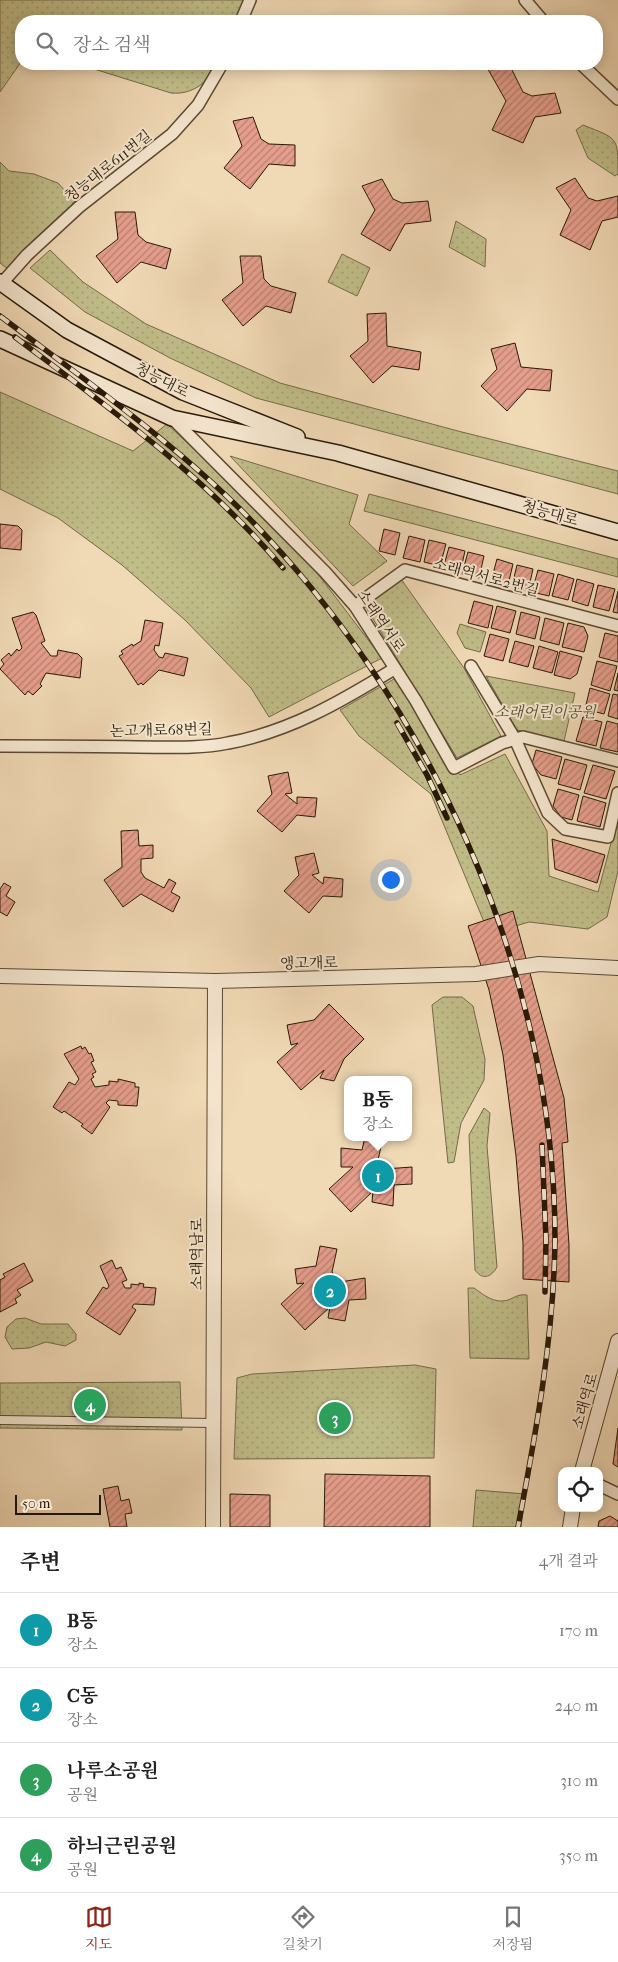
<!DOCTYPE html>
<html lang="ko">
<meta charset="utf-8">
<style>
body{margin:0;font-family:"IM FELL French Canon","Noto Serif KR",serif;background:#f6f6f6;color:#222}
.controls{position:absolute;right:15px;bottom:15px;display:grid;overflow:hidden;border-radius:10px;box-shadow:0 2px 12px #0003}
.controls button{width:45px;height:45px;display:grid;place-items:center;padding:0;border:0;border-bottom:1px solid #e0e0e0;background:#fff;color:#222;font:25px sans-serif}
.scale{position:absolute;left:15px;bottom:12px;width:86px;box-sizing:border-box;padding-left:5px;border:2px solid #281907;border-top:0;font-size:14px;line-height:18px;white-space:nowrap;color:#281907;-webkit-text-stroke:4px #f5e6cf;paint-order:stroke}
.you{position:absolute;left:390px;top:879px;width:18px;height:18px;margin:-12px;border:4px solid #fff;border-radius:50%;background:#1a73e8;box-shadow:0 0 0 8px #1a73e833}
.badge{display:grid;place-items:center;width:32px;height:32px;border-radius:50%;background:#8f2418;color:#fff;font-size:16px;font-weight:700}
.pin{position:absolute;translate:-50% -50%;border:2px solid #fff;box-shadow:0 1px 5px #0006}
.popup{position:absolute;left:344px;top:1076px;width:68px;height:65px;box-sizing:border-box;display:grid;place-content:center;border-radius:10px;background:#fff;filter:drop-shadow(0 1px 4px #0005);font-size:16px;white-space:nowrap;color:#767676}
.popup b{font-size:19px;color:#222}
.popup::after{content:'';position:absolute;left:50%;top:100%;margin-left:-10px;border:10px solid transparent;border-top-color:#fff}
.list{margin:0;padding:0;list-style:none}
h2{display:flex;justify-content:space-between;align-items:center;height:65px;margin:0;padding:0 20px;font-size:21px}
h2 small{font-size:16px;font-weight:400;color:#767676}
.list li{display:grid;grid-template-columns:32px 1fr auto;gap:15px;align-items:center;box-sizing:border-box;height:75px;padding:0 20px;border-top:1px solid #e0e0e0}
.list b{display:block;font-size:19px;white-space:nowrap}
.list p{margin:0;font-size:16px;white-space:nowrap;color:#767676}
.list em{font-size:16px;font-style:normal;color:#767676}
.icon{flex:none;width:28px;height:28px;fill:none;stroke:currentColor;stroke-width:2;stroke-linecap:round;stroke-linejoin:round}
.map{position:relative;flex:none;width:618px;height:1527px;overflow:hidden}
.search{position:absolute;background:#fff;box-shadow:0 2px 12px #0003;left:15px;right:15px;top:15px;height:55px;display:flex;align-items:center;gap:12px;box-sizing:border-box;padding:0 18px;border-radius:20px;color:#767676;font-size:19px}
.sheet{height:365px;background:#fff}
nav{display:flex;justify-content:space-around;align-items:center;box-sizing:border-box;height:70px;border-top:1px solid #e0e0e0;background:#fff;font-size:14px;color:#767676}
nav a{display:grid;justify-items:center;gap:2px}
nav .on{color:#8f2418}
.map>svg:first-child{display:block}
</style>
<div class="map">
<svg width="618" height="1527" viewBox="0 0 618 1527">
<defs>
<pattern id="grass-dots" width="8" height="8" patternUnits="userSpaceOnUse" patternTransform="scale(1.25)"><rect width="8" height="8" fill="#c0bd89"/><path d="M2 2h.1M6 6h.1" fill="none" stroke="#a5a275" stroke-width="1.8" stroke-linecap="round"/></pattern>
<pattern id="building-hatch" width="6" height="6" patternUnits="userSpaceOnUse" patternTransform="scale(1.25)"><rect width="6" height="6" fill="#e69e8c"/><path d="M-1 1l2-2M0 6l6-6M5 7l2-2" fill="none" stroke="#ba8070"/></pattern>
</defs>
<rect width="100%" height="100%" fill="#f0d9b5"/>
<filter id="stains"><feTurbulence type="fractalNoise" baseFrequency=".004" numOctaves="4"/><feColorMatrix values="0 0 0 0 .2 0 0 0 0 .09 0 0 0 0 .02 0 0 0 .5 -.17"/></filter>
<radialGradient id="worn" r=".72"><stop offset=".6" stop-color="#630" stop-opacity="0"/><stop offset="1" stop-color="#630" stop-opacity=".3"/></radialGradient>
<g fill="url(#grass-dots)" stroke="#746b48">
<path d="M0,0h246l-9,21h-216v41l-21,30z"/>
<path d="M78,64h141c-11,18 -26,31 -48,29z"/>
<path d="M583,125c35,14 35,11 35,49l-3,2 -27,-18 -12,-28z"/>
<path d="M0,162l9,9 25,3 24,9 18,20 -68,66 -8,-6z"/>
<path d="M456,221l30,18 -1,28 -36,-20z"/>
<path d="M50,250l33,32 63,42 134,59 178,48 160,40v23l-362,-96 -86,-40 -85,-46 -55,-44z"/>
<path d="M342,254l28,14 -13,28 -29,-14z"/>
<path d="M0,392l133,59 34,-27 57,53 90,92 68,89 -113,59 -18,-29 -66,-68 -63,-55 -64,-47 -58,-29z"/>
<path d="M230,456l128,39 -9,29 38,37 -34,25z"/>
<path d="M369,494l249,65v18l-254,-66z"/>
<path d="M401,579l63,89 37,68 -44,22 -93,-154z"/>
<path d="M460,624l26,8 -6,20 -15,-4 -8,-15z"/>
<path d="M486,676l89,17 -11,48 -47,-11z"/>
<path d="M394,679l66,96 45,-21 42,77 2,45 49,16 20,-75v54l-11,46 -19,12 -59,-7 -40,12 -58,-140 -72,-58 -19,-26z"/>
<path d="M443,997h19l11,9 12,53 -1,21 -23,43 -7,39 -6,1 -16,-158z"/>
<path d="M484,1108l6,5 -3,33 10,121c-6,11 -15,13 -22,3l-6,-135z"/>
<path d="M468,1288h6c10,7 20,16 34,12 8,-3 10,-6 19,-5l2,64 -59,-1z"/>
<path d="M25,1318l16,6h27l8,10v6l-11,6 -19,-4 -17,6 -17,1 -7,-12 2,-10 9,-8z"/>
<path d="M415,1365l21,4 -2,89 -200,1 3,-81 15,-4z"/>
<path d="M180,1382l2,48 -182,-2v-45z"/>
<path d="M476,1490l49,4 -4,33h-48z"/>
</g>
<g fill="url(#building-hatch)" stroke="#281907">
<path d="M485,64h24l14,28 9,4 23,-3 6,20 -26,4 -12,26 -31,-13 14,-29z"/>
<path d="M253,117l8,22 8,5 26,1v21l-26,-2 -19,25 -26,-21 18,-22 -9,-25z"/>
<path d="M575,178l13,20 9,3 21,-5v21l-16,4 -12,29 -30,-15 11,-25 -15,-22z"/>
<path d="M382,179l11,20 9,4 26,-2 3,20 -26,3 -15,27 -29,-17 14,-24 -13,-24z"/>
<path d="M115,212h20l3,23 8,7 25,7 -5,20 -25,-7 -24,21 -21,-27 22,-17z"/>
<path d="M240,256h21l3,23 7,7 25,7 -5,20 -25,-7 -23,20 -21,-26 21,-17z"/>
<path d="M386,313l1,33 34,6 -2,18 -27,-4 -19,17 -23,-27 18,-15 -1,-27z"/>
<path d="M515,343l6,24 31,3 -2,21 -23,-2 -20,22 -26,-25 16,-17 -6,-20z"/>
<path d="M0,524l18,2 4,4 -1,20 -21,-2z"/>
<path d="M384,529l16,4 -5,22 -16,-4z"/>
<path d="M409,536l16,4 -5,22 -17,-4z"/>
<path d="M429,540l17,4 -6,22 -16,-4z"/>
<path d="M449,547l16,4 -5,22 -17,-4z"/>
<path d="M468,552l16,4 -5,22 -17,-4z"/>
<path d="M497,559l16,5 -5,21 -17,-4z"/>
<path d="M517,565l16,4 -5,22 -16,-5z"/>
<path d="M538,570l16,4 -5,22 -17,-4z"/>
<path d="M558,574l16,5 -6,21 -16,-4z"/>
<path d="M577,579l17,5 -6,22 -16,-5z"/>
<path d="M598,585l17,4 -6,22 -16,-4z"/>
<path d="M618,591v22l-5,-1z"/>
<path d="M474,601l19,5 -5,22 -20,-5z"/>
<path d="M497,606l19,5 -6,22 -19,-5z"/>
<path d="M33,612l3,3 9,26 -4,2 10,13h6l1,-6 20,4 4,4 -2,20 -34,-5 -6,11 2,2 -9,9 -5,-4 -3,4 -25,-26 4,-5 -3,-4 8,-7 2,3 6,-7 2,2 3,-3 -10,-30z"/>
<path d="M521,612l19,5 -5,22 -19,-5z"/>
<path d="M545,618l19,5 -5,22 -19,-5z"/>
<path d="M145,620l18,3 -4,23 -4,-1 -1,5 5,7 4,1 2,-5 23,5 -4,18 -25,-6 -16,15 -2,-2 -3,2 -19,-29 4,-2 -2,-3 11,-7 1,2 8,-5z"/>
<path d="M568,623l16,4 4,9 -4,16 -22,-5z"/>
<path d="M605,633l13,3v26l-19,-5z"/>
<path d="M490,634l19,5 -6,22 -19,-5z"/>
<path d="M515,641l19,5 -6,21 -19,-5z"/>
<path d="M539,646l19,6 -6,21 -19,-5z"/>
<path d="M560,651l22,6 -5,17 -7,5 -16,-4z"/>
<path d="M597,661l20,5 -7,25 -19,-6z"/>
<path d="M618,673v18l-4,-1z"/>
<path d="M590,688l20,6 -6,20 -19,-5z"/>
<path d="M613,694l5,1v24l-10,-3z"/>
<path d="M583,717l19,5 -6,24 -20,-5z"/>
<path d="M607,721l11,3v28l-18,-4z"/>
<path d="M536,750l26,7 -6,22 -15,-4 -9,-11z"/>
<path d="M565,759l22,6 -7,25 -22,-6z"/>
<path d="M593,765l22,6 -9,28 -22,-6z"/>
<path d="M288,772l4,21 -7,1 12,10v-7l20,1 -2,19 -18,-2 -15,17 -25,-21 15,-17 -4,-18z"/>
<path d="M558,789l21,6 -7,25 -11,-3 -8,-11z"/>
<path d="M583,796l23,7 -6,24 -23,-6z"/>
<path d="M138,830l1,16 14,-1v13l-12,1v13l4,6 19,10 5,-9 7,4 -5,9 9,5 -7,15 -32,-18 -18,13 -19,-27 18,-13 -1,-36z"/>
<path d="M552,839l53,16 -8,28 -42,-14z"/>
<path d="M314,853l5,20 -7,2 11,9 1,-7 19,2 -1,18 -19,-1 -14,17 -25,-22 15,-16 -4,-18z"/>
<path d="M4,883l7,4 -5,9 9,6 -8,14 -7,-4v-23z"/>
<path d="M513,911l51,187 4,44 -6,1 7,102v37l-46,-3v-36l-7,-87 -13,-101 -14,-65 -21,-64z"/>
<path d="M329,1004l35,35 -20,20 -10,22 -14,-3 4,-8 -23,20 -24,-28 21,-19 -7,2 -4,-20 27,-5z"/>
<path d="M81,1046l1,3 3,-2 4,7 2,-1 3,8 -3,1 5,10 -4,2 2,3 -3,2 4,8 14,-2v-4l9,1v-3l17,4v4h4l-2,19 -19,-1v-4l-9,-1 -3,3 4,4 -18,27 -11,-8 2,-2 -19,-13 -2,2 -9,-6 16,-25 6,3 4,-6 -15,-25z"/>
<path d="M365,1137l18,1 -5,22 7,9 27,-2v17l-18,1 -1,21 -21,-4 1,-11 -22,21 -22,-23 24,-22h-12v-19l21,2z"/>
<path d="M320,1246l17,3 -5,23 8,10 25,-4 1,21 -17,1 -4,21 -17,-3 2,-11 -25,23 -24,-26 23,-21 -7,1 -2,-15 21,-3z"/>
<path d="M112,1260l4,9 5,-2 6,13 -5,2 3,6h6v-4l8,1v-2l5,1 -1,3 13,1 -2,17 -20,-1 -2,3 4,3 -16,25 -34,-22 17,-26 4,2 2,-3 -9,-20z"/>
<path d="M24,1263l9,18 -16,9 4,5 -6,4 2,4 -17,9v-32l5,-3 -2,-3z"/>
<path d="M618,1428v39l-5,-3z"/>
<path d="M325,1474l105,2v51h-106z"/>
<path d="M118,1486l3,15 8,-2 3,14 -7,1 2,13h-17l-7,-38z"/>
<path d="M230,1494l40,1v32h-40z"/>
<path d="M610,1516l8,5v6h-20l1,-6z"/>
</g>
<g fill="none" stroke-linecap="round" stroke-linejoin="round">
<defs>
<path id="pedestrian" d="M0,1420l213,3"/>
<g id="minor">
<path d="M525,0l18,21"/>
<path d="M241,21l9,-21"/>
<path d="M581,64l37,35"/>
<path d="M2,283l25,-28 52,-48 93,-73 26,-29 24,-41"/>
<path d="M172,418l153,154 30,34 61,95 38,67 48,-25 21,-6 95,24"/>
<path d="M355,606l50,-36 213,56"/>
<path d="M471,666l44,73 33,74 17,16 43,8 10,-44"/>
<path d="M0,746c46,0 91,0 137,1 30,0 62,2 91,-4 61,-11 114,-42 166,-74"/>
<path d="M599,1485l19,9"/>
</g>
<g id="tertiary">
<path d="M0,976l215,5 261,-7 63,-10 79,4"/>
<path d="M582,1471l36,-130"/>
<path d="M213,1527l2,-546"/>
<path d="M570,1527l3,-19"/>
</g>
<g id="secondary">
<path d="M0,282l67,48 116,62 114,45"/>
<path d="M0,339l172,79 166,35 280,79"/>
</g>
</defs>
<use href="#pedestrian" stroke="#5a4932" stroke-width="10"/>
<use href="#minor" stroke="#5a4932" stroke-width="14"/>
<use href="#tertiary" stroke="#5a4932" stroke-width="16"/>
<use href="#secondary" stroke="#281907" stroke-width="18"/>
<use href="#pedestrian" stroke="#f5e6cf" stroke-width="8"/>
<use href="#minor" stroke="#f5e6cf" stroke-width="11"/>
<use href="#tertiary" stroke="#f5e6cf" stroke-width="14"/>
<use href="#secondary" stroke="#f5e6cf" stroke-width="15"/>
<defs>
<g id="rail">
<path d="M0,316c81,61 165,120 238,191 189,188 317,463 317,732 -1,97 -19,193 -37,288"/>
<path d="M15,337c94,71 191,140 268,231"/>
<path d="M397,723l30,52 20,43"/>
<path d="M542,1145l4,94 -1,53"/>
</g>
</defs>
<use href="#rail" stroke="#281907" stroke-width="5.5"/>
<use href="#rail" stroke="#f5e6cf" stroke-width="4" stroke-dasharray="11" stroke-linecap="butt"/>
</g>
<g text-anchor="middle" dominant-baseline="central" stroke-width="4" stroke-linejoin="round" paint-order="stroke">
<g font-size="15" fill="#281907" stroke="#f5e6cf">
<text transform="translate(108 166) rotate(-38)">청능대로611번길</text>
<text transform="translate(162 380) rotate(27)">청능대로</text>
<text transform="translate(550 513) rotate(16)">청능대로</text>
<text transform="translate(486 577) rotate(15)">소래역서로2번길</text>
<text transform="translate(381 621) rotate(56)">소래역서로</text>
<text transform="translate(161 730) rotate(-1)">논고개로68번길</text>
<text transform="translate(309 963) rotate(-1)">앵고개로</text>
<text transform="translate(197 1254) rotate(-90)">소래역남로</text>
<text transform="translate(585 1401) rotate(-74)">소래역로</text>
</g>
<g font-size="15" font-style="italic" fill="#564a2e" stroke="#f5e6cf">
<text x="545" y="712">소래어린이공원</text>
</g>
</g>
<rect width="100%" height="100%" filter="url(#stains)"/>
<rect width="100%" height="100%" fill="url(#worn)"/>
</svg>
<div class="controls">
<button><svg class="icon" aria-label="locate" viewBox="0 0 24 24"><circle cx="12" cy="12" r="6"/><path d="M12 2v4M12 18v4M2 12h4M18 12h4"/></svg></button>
</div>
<div class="scale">50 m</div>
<div class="you"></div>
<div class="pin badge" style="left:378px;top:1176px;background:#0f9aa8">1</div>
<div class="popup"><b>B동</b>장소</div>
<div class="pin badge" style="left:330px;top:1291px;background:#0f9aa8">2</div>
<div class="pin badge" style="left:335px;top:1418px;background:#2e9e5b">3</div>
<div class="pin badge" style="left:90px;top:1405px;background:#2e9e5b">4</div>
<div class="search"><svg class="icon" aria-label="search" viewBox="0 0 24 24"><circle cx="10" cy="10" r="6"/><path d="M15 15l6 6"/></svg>장소 검색</div>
</div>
<section class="sheet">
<h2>주변<small>4개 결과</small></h2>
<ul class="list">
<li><span class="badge" style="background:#0f9aa8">1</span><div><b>B동</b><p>장소</p></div><em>170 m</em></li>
<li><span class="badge" style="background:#0f9aa8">2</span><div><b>C동</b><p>장소</p></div><em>240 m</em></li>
<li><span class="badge" style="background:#2e9e5b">3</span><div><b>나루소공원</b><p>공원</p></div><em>310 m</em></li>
<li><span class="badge" style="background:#2e9e5b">4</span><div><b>하늬근린공원</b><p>공원</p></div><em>350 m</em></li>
</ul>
</section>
<nav>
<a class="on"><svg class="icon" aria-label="map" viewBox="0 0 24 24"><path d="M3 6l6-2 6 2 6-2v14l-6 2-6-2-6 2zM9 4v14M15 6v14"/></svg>지도</a>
<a><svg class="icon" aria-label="directions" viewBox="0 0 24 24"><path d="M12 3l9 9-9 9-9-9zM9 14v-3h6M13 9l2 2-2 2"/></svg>길찾기</a>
<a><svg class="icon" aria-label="saved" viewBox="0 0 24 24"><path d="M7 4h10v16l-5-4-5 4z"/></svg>저장됨</a>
</nav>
